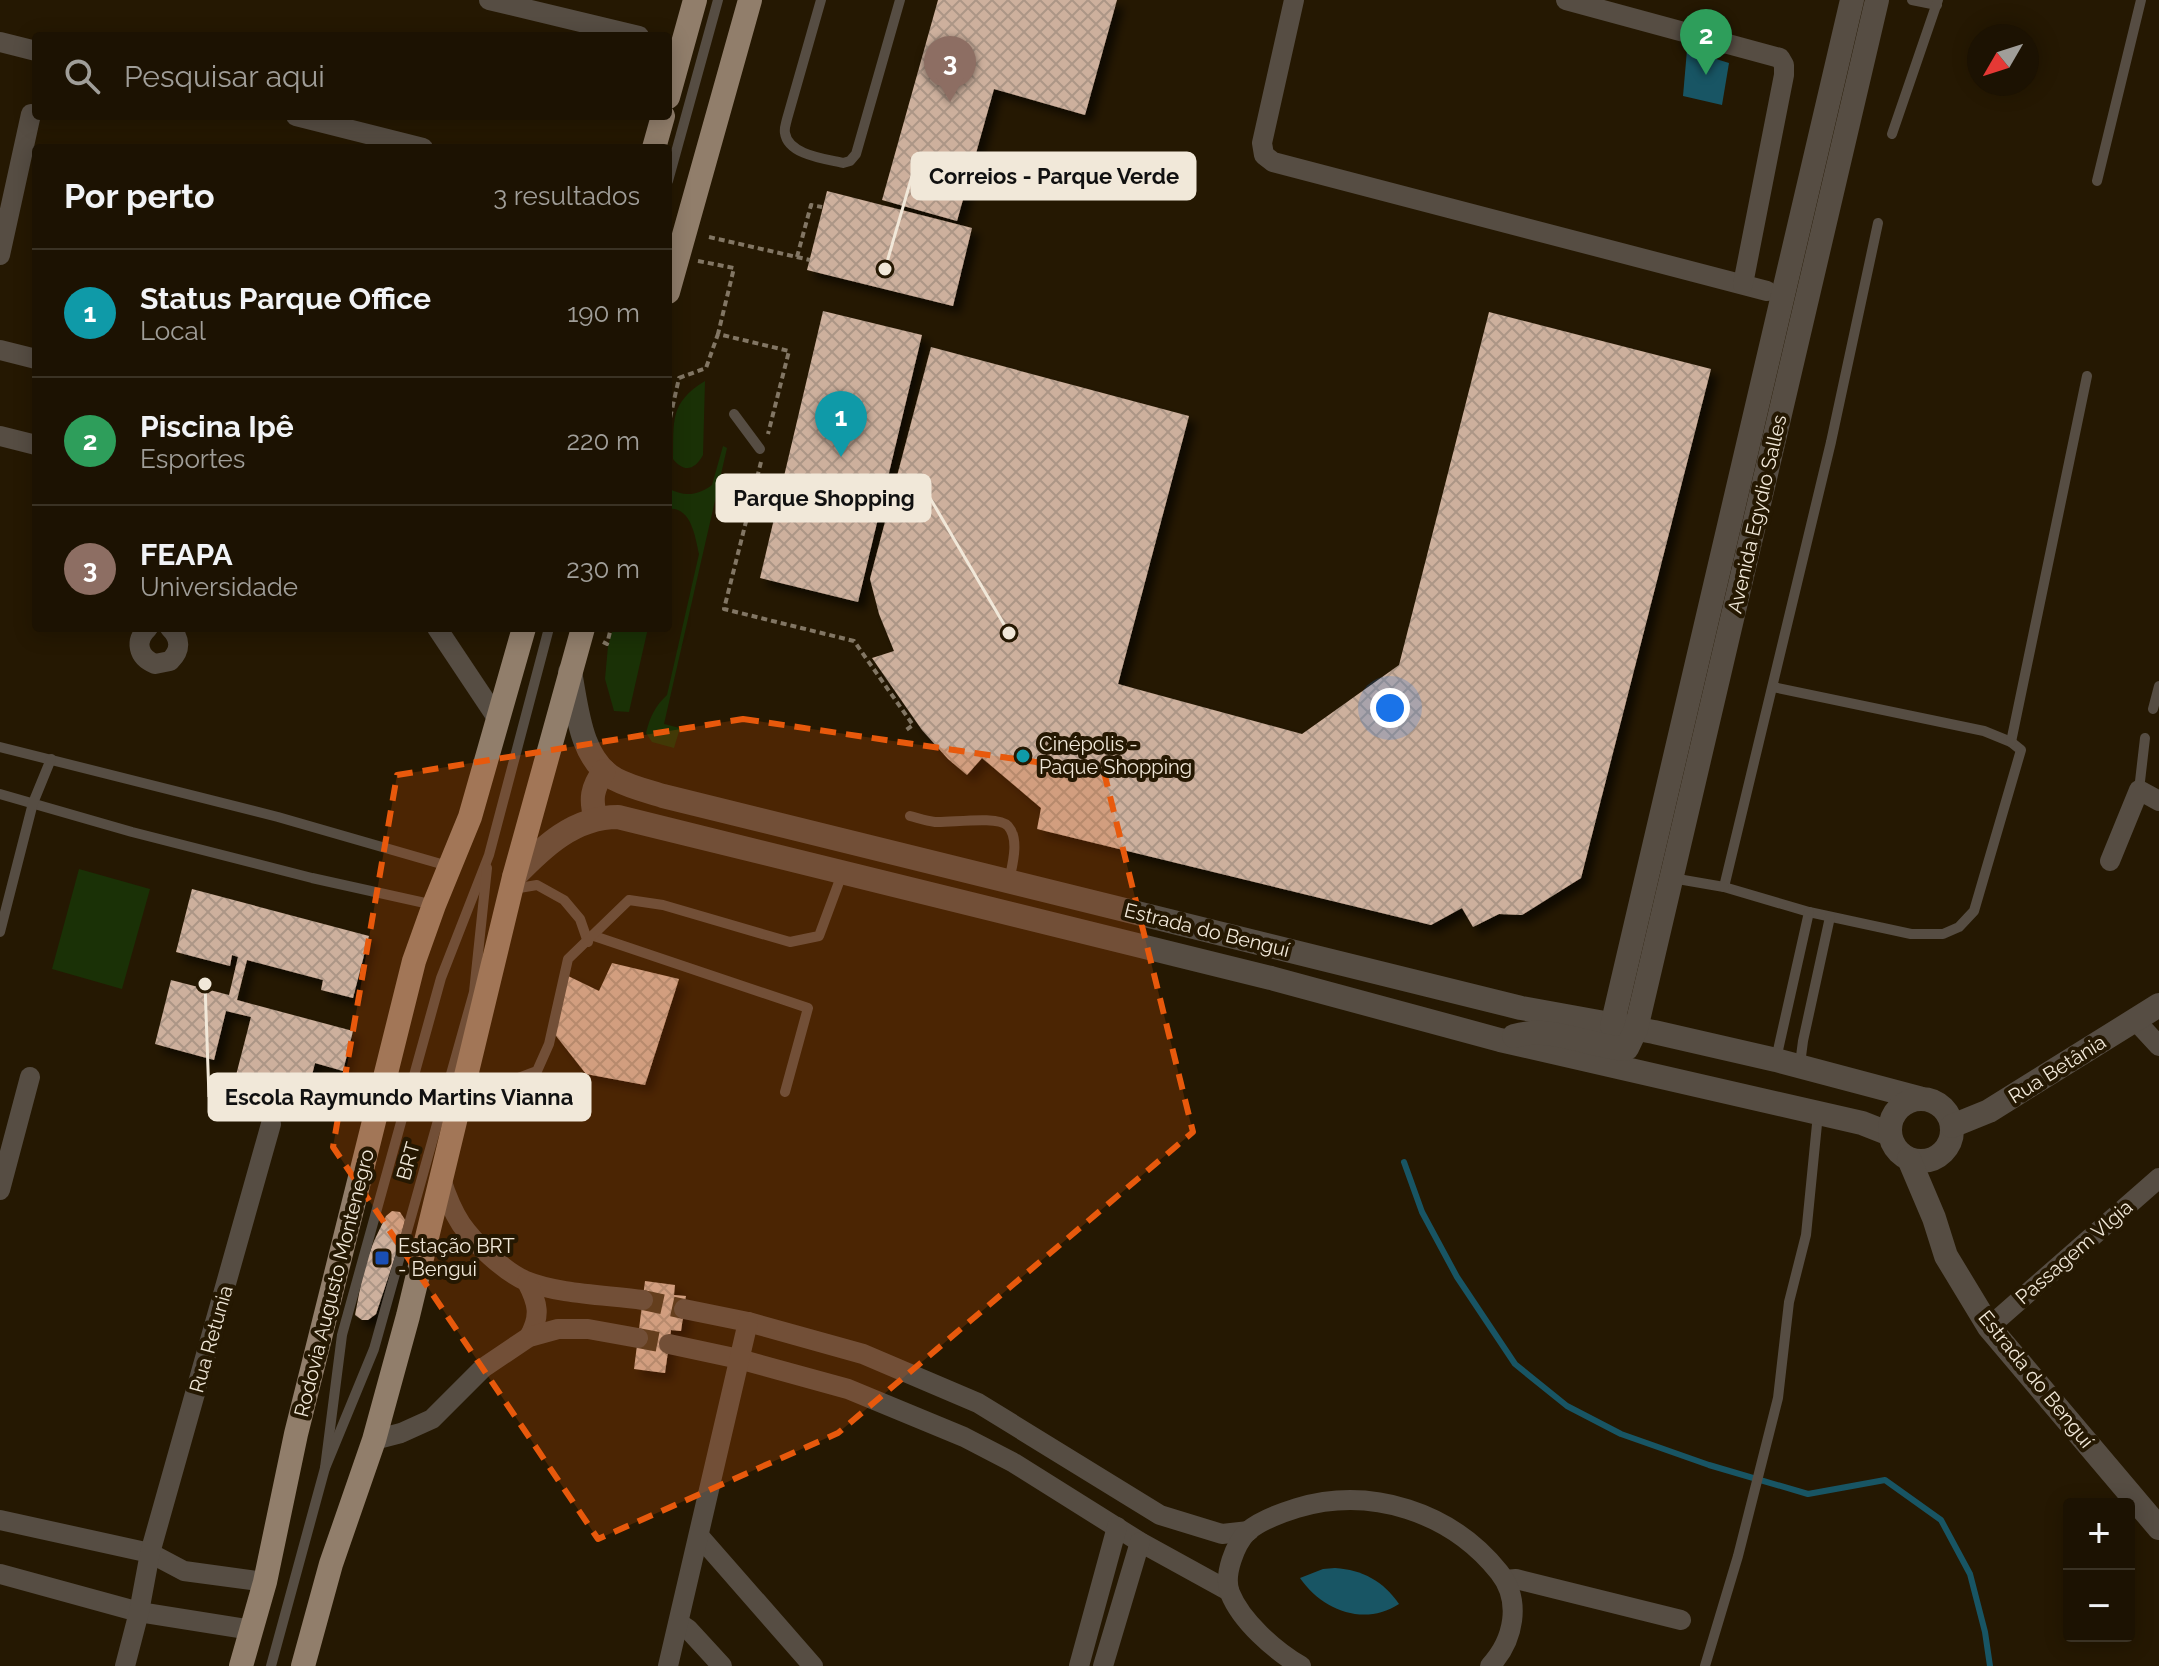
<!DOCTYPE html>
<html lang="pt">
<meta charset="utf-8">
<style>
body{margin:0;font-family:Raleway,sans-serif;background:#292011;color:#f1f3f6}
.controls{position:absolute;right:24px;bottom:24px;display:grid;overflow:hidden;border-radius:8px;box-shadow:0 4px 20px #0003}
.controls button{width:72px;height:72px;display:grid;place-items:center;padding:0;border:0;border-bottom:2px solid #3a3224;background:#1c1202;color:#f1f3f6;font:40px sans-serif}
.compass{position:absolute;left:1967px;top:24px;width:72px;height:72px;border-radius:50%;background:#1c1202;box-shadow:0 4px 20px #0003;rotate:231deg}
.you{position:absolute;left:1390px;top:708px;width:28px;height:28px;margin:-20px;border:6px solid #fff;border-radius:50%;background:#1a73e8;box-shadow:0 0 0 12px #1a73e833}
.badge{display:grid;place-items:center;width:52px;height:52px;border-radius:50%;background:#ee8cf8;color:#fff;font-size:26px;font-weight:700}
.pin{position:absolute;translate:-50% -66px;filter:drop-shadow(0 2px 4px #0008)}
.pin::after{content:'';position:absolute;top:42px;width:28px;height:24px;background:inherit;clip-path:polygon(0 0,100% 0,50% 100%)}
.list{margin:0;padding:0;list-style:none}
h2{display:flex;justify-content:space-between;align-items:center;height:104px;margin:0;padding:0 32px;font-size:34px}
h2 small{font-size:26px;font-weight:400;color:#a09e99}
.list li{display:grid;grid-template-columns:52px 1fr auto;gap:24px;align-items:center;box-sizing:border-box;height:128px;padding:0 32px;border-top:2px solid #3a3224}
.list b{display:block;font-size:30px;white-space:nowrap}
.list p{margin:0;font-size:26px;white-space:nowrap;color:#a09e99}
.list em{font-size:26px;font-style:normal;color:#a09e99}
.icon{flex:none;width:44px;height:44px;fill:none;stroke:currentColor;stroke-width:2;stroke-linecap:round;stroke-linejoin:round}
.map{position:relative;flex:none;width:2159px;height:1666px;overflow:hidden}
.search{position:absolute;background:#1c1202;box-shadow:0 4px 20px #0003;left:32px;top:32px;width:640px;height:88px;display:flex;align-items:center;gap:20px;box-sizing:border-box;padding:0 28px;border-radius:8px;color:#a09e99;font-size:30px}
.panel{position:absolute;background:#1c1202;box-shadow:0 4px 20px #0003;left:32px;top:144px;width:640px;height:488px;border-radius:8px}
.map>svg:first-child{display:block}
</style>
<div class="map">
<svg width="2159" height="1666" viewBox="0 0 2159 1666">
<defs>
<pattern id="building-cross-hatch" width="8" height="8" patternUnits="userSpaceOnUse" patternTransform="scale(2)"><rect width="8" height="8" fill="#cdb09d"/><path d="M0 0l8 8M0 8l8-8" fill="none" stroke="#ac9686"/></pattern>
<filter id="shadow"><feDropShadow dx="7" dy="7" stdDeviation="4" flood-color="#0009"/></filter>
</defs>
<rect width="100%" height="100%" fill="#251802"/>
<g fill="#1a3106">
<path d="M705,381l-2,74c-8,15 -19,18 -30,4 1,-38 -4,-56 32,-78z"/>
<path d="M723,446l4,2 -63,276 16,4 -6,20 -22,-6 -6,-9c4,-16 9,-27 21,-38l32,-141c-4,-18 -8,-48 -31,-45v-21c16,9 29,8 44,-3z"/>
<path d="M613,628h35l-19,84 -15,-1 -9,-32 3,-33z"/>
<path d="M79,869l71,20 -28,100 -70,-20z"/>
</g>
<g fill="#185564">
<path d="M1687,50l42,13 -7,42 -39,-9z"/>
<path d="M1335,1568c28,2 48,13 64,36 -35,23 -77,6 -99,-26l23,-9z"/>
</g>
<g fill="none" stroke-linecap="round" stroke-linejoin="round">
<path stroke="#185564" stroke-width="6" d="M1404,1162l18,50 35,65 58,87 52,42 54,28 88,31 99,29 77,-14 56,40 29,54 15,58 5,34"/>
</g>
<g fill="url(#building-cross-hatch)" filter="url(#shadow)">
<path d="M938,0h179l-32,115 -91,-26 -37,132 -75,-21z"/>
<path d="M827,191l145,37 -19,78 -146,-36z"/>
<path d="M823,311l99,24 -64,267 -98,-24z"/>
<path d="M1489,312l222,57 -130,509 -59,37 -23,-1 -26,13 -11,-19 -31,17 -394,-96 4,-21 -59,-50 -15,17 -19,-16 -26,-29 -50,-72 22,-7 -15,-37 -9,-35 61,-232 258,69 -71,268 184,50 97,-69z"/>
<path d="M192,889l177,47 -16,62 -32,-8 2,-10 -76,-20 -10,40 116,31 -10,40 -28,-8 -6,24 -13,-4 -3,15 -59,-15 17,-66 -25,-6 -12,49 -59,-16 16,-64 58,15 9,-38 -6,-2 -2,11 -54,-14z"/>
<path d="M612,963l67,16 -34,106 -59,-11 -33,-42 13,-57 33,16z"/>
<path d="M392,1211l8,1 5,8 -7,28 -22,66 -8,6h-6l-7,-5 9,-47 10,-27 12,-25z"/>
<path d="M645,1281l30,4 -1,10 12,1 -5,35 -10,-1 -6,43 -31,-4z"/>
</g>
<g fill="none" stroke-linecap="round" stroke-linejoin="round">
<g stroke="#443722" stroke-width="20" stroke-dasharray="20 10" stroke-linecap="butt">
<path d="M643,1300l41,9"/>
<path d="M638,1338l31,6"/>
</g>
<g stroke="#827664" stroke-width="4" stroke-dasharray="6 4" stroke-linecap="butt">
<path d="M709,237l101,23"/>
<path d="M797,257l14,-52 11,2"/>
<path d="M698,261l36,7 -16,66 71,17 -21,83"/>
<path d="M668,427l11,-49 27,-10 12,-34"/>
<path d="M761,462l-37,147 130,32 59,84 -7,5"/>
<path d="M603,642l4,2 4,-16"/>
</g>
<g stroke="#564d43" stroke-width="10">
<path d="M821,0l-34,119c-1,5 -3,9 -2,14 3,22 41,26 58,30l7,-2 6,-7 44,-154"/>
<path d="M1912,0l25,5"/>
<path d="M1892,134l46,-134"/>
<path d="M668,181l50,-181"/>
<path d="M2097,181l44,-181"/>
<path d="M734,414l26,35"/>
<path d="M1773,687l211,44 27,11 10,8 -47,161 -15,16 -16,7h-32l-102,-22 -85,-25 107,-445 47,-219"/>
<path d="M2153,709l6,-23"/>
<path d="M2011,742l76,-366"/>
<path d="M0,747l278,70 170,49"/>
<path d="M2139,790l6,-52"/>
<path d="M0,794l132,38 180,46 122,27"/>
<path d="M910,816c8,2 16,5 25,6 16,1 63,-7 73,4 12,13 4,40 1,55"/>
<path d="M1672,878l52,9"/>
<path d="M513,889l24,-4 27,15 16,19 8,23"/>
<path d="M0,932l33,-129 18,-44"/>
<path d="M594,936l214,72 -23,84"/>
<path d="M1776,1059l33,-147"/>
<path d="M1800,1064l3,-23 27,-124"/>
<path d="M462,1099l75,-28 12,-27 19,-85 61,-59 34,5 127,37 29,-6 23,-62"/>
<path d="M325,1468l17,-133 99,-357 48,-123 60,-227"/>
<path d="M271,1666l54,-198 49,-119 100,-357 13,-124"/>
<path d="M1705,1666l33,-110 40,-158 11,-96 17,-67 12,-121"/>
</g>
<g stroke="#564d43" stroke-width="20">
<path d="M489,0l150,36"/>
<path d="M1294,0l-32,143 2,12 9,7 494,129"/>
<path d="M1566,0l214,58 4,7v10l-41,209"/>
<path d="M0,42l36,9"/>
<path d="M296,116l127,32"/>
<path d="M0,255l31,-141"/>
<path d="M0,350l36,9"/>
<path d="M0,436l36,9"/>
<path d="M148,628c-14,13 -10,29 7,36l15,-3c11,-11 11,-22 0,-33"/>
<path d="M437,628l62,93"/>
<path d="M2110,861l29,-71 20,11"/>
<path d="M2135,1020l24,26"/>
<path d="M441,1179c5,16 11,31 20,45 13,19 44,48 65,57 31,13 82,14 117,19"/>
<path d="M0,1190l30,-113"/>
<path d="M527,1282c11,21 14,34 2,55"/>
<path d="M684,1309l64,13 115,32 115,49 182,112 62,19 27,-3"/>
<path d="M1989,1327l170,-149"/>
<path d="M669,1344l70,15 109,30 116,48 50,26 126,79 89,49"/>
<path d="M374,1440l27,-7 31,-14 51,-51 46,-31 29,-8h30l50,9"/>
<path d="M0,1520l150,33 34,18 81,11"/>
<path d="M700,1537l113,129"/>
<path d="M0,1574l139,38 113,18"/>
<path d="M1505,1580l11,-1 165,41"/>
<path d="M679,1623l9,6 34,37"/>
<path d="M125,1666l14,-54 11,-59 121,-429"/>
<path d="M668,1666l80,-344"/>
<path d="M1079,1666l38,-139"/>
<path d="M1103,1666l37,-124"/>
<path d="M1301,1666c-26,-15 -60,-45 -71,-73 -7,-18 5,-49 18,-62 13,-11 33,-18 49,-23 74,-22 154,4 202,64 23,29 15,68 -9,94"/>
</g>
<g stroke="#564d43" stroke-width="24">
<path d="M570,672c7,36 10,87 45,107 15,8 32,12 48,17l858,212 133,24 122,28 143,38"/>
<path d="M596,819c-6,-20 -4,-31 8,-48"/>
<path d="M514,877c29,-30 60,-60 104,-60l653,161 229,62 362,83 28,11"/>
<path d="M1612,1026l240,-1026"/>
<path d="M1514,1036c38,-11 73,10 111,13l2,-1 9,-19 241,-1029"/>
<circle cx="1921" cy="1130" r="31"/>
<path d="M1952,1126l37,-15 170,-106"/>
<path d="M1909,1159l25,59 12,38 43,71 170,201"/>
</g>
<g stroke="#917e6b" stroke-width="24">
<path d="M668,97l27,-97"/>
<path d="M654,148l9,-32"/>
<path d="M668,292l82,-292"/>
<path d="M241,1666l24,-84 31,-148 118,-473 20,-56 36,-88 54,-189"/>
<path d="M303,1666l28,-102 43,-124 34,-124 106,-439 69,-249"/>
</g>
</g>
<path fill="#e8590c" fill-opacity="0.2" stroke="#e8590c" stroke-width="6" stroke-dasharray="16 10" stroke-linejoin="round" d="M743,719l361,53 89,360 -355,301 -240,106 -265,-392 64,-372z"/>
<circle fill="#0f9aa8" stroke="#251802" stroke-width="3" cx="1023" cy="756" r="8"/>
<rect fill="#1a4fb4" stroke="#251802" stroke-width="3" x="374" y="1250" width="16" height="16" rx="4"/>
<g text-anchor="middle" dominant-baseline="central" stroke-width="8" stroke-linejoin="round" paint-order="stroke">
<g font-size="20" fill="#f1e8d9" stroke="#251802">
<text transform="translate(1757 514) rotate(-77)">Avenida Egydio Salles</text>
<text transform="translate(1207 930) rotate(14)">Estrada do Benguí</text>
<text transform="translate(2057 1069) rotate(-32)">Rua Betânia</text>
<text transform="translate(408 1161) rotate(-74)">BRT</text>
<text transform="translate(2074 1252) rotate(-41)">Passagem Vlgia</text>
<text transform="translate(334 1283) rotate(-76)">Rodovia Augusto Montenegro</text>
<text transform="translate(211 1339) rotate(-74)">Rua Retunia</text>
<text transform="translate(2036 1379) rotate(51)">Estrada do Benguí</text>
</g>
<g font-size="20" fill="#f1e8d9" stroke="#251802" text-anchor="start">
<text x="1039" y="744">Cinépolis -<tspan x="1039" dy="23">Paque Shopping</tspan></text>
<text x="398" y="1246">Estação BRT<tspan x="398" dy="23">- Bengui</tspan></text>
</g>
</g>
<path fill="none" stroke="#f1e8d9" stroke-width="3" d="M885 269L912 176M1009 633L930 498M205 984L209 1097"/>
<g fill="#f1e8d9" stroke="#251802" stroke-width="3">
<circle cx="885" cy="269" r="8"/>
<circle cx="1009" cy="633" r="8"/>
<circle cx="205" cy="984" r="8"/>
</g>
<g fill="#f1e8d9" stroke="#f1e8d9" stroke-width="3">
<rect x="912" y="153" width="283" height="46" rx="8"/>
<rect x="717" y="475" width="213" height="46" rx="8"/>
<rect x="209" y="1074" width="381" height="46" rx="8"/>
</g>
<g font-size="22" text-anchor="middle" font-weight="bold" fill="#111">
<text x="1054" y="184">Correios - Parque Verde</text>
<text x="824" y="506">Parque Shopping</text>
<text x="399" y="1105">Escola Raymundo Martins Vianna</text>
</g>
</svg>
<div class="controls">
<button>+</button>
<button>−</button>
</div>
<svg class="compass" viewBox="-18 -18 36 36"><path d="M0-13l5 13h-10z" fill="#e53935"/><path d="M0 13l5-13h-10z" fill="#a09e99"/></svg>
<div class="you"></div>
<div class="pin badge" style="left:841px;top:457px;background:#0f9aa8">1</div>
<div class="pin badge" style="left:1706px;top:75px;background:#2e9e5b">2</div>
<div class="pin badge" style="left:950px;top:102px;background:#8d6e63">3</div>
<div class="search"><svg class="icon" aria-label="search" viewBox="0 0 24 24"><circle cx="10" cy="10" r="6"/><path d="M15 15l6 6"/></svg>Pesquisar aqui</div>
<section class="panel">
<h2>Por perto<small>3 resultados</small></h2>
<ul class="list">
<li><span class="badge" style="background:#0f9aa8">1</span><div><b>Status Parque Office</b><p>Local</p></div><em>190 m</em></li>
<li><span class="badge" style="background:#2e9e5b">2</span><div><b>Piscina Ipê</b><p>Esportes</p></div><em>220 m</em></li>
<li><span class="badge" style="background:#8d6e63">3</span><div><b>FEAPA</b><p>Universidade</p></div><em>230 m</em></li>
</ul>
</section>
</div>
